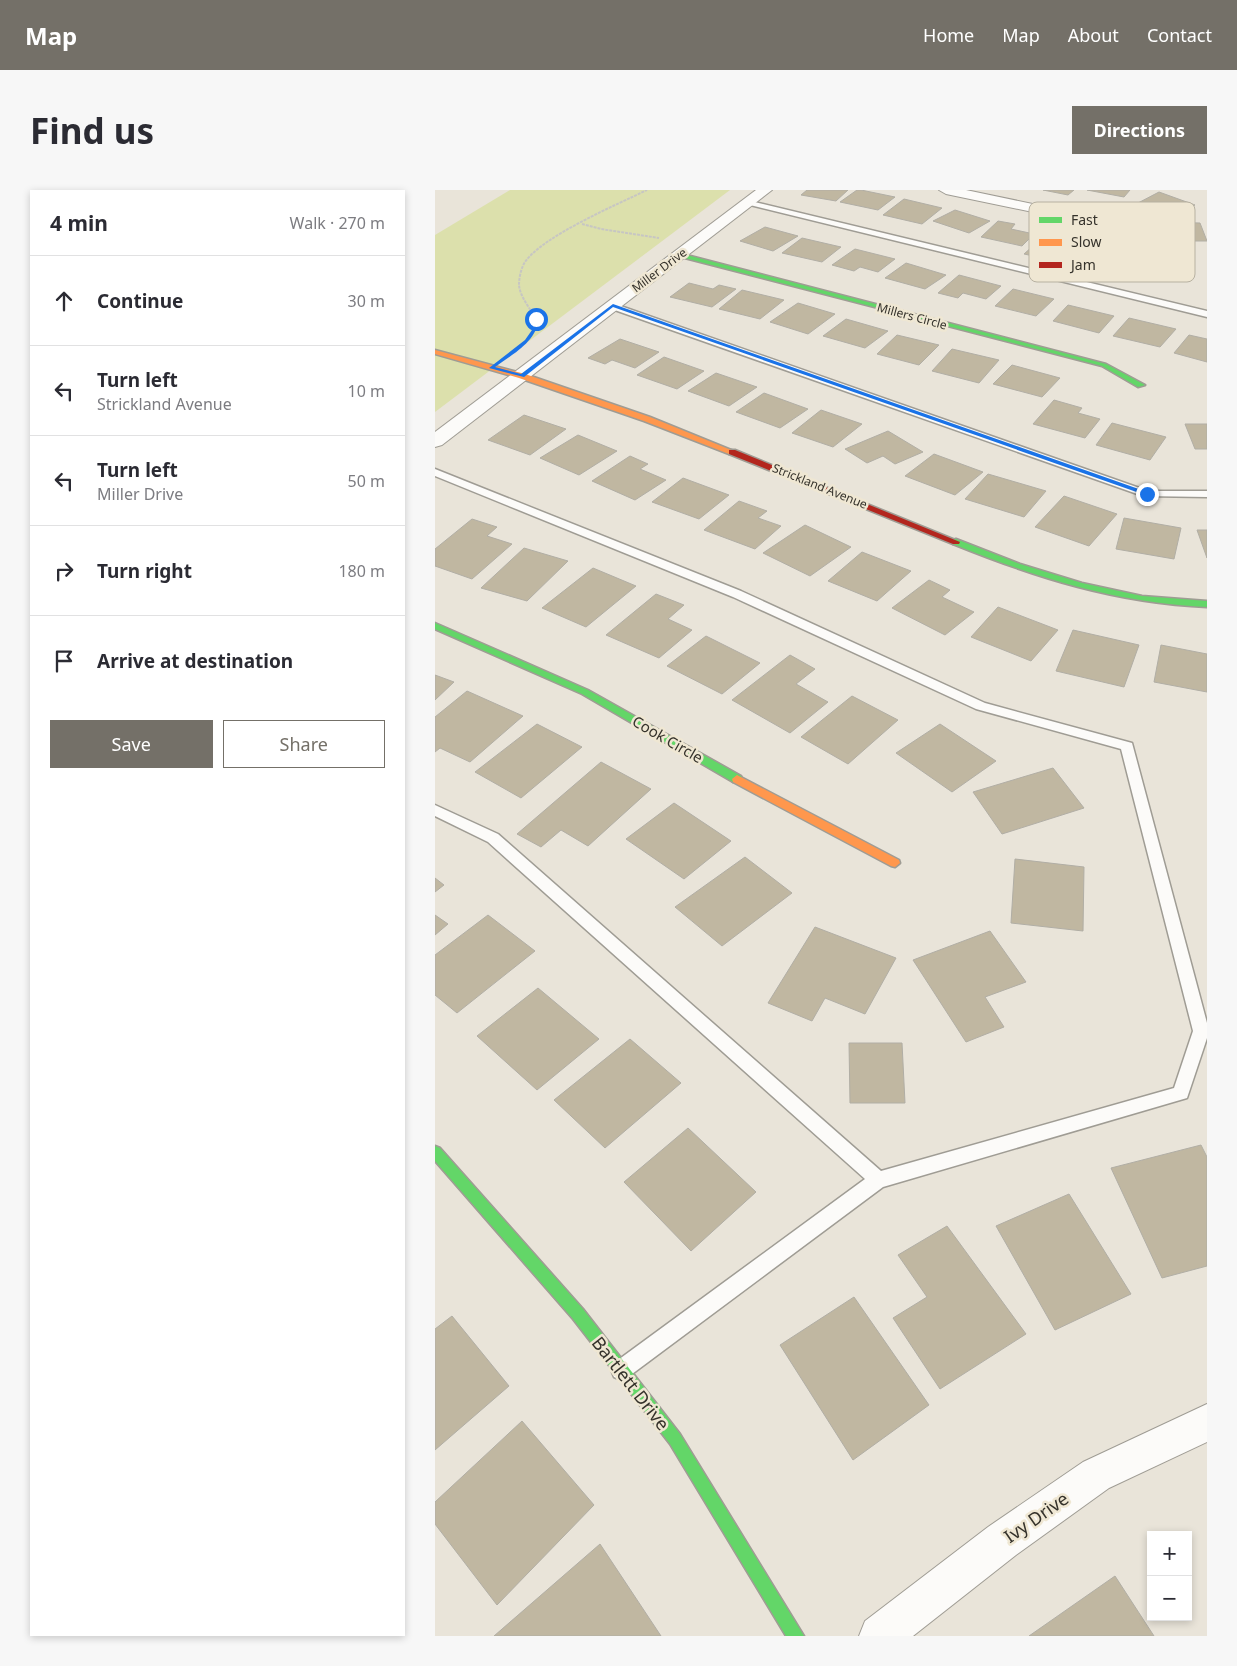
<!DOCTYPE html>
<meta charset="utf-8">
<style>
body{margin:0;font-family:"Noto Sans",sans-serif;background:#f7f7f7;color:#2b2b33}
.controls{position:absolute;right:15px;bottom:15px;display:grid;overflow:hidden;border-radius:0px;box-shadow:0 2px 8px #0003}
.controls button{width:45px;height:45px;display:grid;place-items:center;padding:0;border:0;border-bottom:1px solid #e1e1e2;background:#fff;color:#2b2b33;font:25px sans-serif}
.stop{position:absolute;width:15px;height:15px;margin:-11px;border:4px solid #1a73e8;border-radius:50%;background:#fff}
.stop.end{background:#1a73e8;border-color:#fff;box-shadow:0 1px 5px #0008}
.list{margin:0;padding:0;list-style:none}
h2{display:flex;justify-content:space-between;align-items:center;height:65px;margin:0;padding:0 20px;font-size:21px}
h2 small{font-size:16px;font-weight:400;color:#7c7c81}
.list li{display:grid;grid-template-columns:32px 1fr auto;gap:15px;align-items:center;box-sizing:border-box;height:90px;padding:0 20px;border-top:1px solid #e1e1e2}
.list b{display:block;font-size:19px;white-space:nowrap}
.list p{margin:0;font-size:16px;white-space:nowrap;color:#7c7c81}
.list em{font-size:16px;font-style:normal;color:#7c7c81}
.actions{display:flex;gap:10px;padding:15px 20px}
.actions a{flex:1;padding:11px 0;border:1px solid #747068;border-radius:0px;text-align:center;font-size:18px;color:#747068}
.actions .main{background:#747068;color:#fff}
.icon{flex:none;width:28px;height:28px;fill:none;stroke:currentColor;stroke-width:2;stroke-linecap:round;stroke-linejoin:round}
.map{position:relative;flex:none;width:772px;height:1446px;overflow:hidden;border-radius:0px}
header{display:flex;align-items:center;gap:30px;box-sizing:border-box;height:70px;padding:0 25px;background:#747068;color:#fff}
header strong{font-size:24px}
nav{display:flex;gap:28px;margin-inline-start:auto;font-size:18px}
.intro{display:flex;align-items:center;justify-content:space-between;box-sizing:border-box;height:120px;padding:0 30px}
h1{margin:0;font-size:35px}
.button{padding:12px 22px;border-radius:0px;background:#747068;color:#fff;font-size:18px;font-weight:700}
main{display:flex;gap:30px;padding:0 30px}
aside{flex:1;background:#fff;border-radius:0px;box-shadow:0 2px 8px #0003}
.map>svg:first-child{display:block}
</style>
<header>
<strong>Map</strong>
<nav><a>Home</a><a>Map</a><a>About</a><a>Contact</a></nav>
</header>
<div class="intro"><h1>Find us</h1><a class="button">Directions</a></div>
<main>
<aside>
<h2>4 min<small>Walk · 270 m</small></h2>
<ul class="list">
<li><svg class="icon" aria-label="ahead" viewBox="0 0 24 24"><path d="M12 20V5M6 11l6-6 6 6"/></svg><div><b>Continue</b></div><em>30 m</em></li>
<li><svg class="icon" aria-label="left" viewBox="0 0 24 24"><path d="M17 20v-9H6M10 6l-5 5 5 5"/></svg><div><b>Turn left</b><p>Strickland Avenue</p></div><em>10 m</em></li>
<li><svg class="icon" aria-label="left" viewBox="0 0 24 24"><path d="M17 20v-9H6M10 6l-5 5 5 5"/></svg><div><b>Turn left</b><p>Miller Drive</p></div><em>50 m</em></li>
<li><svg class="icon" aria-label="right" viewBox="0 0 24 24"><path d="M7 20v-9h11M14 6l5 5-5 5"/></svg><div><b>Turn right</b></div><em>180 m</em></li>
<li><svg class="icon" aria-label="arrive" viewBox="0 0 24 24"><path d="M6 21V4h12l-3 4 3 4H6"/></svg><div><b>Arrive at destination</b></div></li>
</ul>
<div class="actions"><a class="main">Save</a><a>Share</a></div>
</aside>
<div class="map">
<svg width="772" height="1446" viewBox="0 0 772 1446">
<rect width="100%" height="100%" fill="#e9e4d9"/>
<path fill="#dce0ac" d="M75,0h220l-295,222v-177z"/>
<g fill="#c0b7a1" stroke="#b1aea5">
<path d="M372,0h41l-12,11 -35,-6z"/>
<path d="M422,0h4l34,7 -17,13 -38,-8z"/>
<path d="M608,0h31l-6,5z"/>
<path d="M652,0h43l-6,7z"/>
<path d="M724,2l36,13 -21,10 -36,-12z"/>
<path d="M469,9l38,9 -20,16 -39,-9z"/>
<path d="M520,20l35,11 -21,12 -36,-12z"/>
<path d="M563,31l17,3 -4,5 23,5 -12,12 -41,-9z"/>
<path d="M722,32l43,1 7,18h-32l-4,-9h-10z"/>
<path d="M330,37l33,9 -25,15 -33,-10z"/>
<path d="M608,47l37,9 -18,16 -38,-8z"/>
<path d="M367,48l39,9 -19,15 -40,-9z"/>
<path d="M420,59l40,10 -17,13 -18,-5 -6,4 -22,-6z"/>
<path d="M471,73l40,12 -21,14 -40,-11z"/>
<path d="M524,85l42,11 -15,13 -23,-6 -5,5 -20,-5z"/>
<path d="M254,93l24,6 6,-4 17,4 -24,18 -42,-10z"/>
<path d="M578,99l41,10 -18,17 -41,-10z"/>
<path d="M307,100l42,10 -24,19 -41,-10z"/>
<path d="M363,113l37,11 -27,20 -38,-12z"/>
<path d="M633,115l46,11 -15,17 -46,-12z"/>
<path d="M694,128l47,11 -16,18 -47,-11z"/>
<path d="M411,129l42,12 -23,17 -42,-12z"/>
<path d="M462,145l42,10 -20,20 -42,-11z"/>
<path d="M754,145l18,4v23l-33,-9z"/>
<path d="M185,149l39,13 -24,16 -23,-8 -7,4 -17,-6z"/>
<path d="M517,159l47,11 -20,23 -47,-12z"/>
<path d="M229,167l40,14 -27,18 -40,-14z"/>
<path d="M577,175l48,13 -18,19 -49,-13z"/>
<path d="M281,183l41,14 -28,19 -41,-15z"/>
<path d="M329,203l44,16 -28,19 -44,-16z"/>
<path d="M619,210l28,8 -4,5 22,6 -15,19 -52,-14z"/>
<path d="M386,220l41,14 -29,23 -41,-14z"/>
<path d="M89,225l42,14 -36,26 -42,-15z"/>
<path d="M677,233l54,14 -16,23 -54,-15z"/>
<path d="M750,234h22v25h-12z"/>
<path d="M453,241l35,21 -28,12 -12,-8 -16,7 -22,-14z"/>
<path d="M143,245l39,16 -38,24 -39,-17z"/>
<path d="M499,264l49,18 -28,23 -50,-19z"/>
<path d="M195,266l18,8 -8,5 26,11 -31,20 -43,-19z"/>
<path d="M553,284l58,17 -22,26 -59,-18z"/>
<path d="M248,288l46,17 -30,24 -47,-17z"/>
<path d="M629,306l53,18 -28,32 -54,-19z"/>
<path d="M304,311l28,10 -9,7 23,8 -26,23 -51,-19z"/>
<path d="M689,328l57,10 -7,31 -58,-10z"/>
<path d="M37,329l25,8 -10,9 25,8 -40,35 -37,-13v-17z"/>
<path d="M370,335l46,22 -41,29 -47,-23z"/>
<path d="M762,340h10v28z"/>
<path d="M89,358l44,13 -41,40 -46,-13z"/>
<path d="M427,362l49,19 -34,30 -49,-20z"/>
<path d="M158,378l43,18 -50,41 -44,-19z"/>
<path d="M494,390l21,10 -8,7 32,15 -29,23 -53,-27z"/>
<path d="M221,404l28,11 -16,14 24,11 -33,28 -53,-23z"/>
<path d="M563,417l60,23 -27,31 -60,-24z"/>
<path d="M638,440l66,15 -15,42 -68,-16z"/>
<path d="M271,446l54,27 -38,31 -55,-28z"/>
<path d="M726,455l46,9v38l-53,-10z"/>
<path d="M355,465l25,14 -19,15 32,18 -38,31 -58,-33z"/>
<path d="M0,485l19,7 -19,18z"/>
<path d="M32,501l56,25 -53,46 -30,-14 -5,4v-35z"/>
<path d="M417,506l46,24 -50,44 -47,-27z"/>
<path d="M102,534l45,23 -61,51 -46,-26z"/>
<path d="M505,534l56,37 -44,31 -56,-39z"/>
<path d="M166,572l50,27 -63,57 -27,-16 -20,17 -24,-13z"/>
<path d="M618,578l31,40 -82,26 -29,-42z"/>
<path d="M239,613l57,38 -47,38 -58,-40z"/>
<path d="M310,667l47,36 -70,53 -47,-39z"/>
<path d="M580,669l69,8 -1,64 -72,-8z"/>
<path d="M0,688l9,7 -9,7z"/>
<path d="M0,725l13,9 -13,11z"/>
<path d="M53,725l47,36 -78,62 -22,-18v-40z"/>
<path d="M380,737l81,31 -31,56 -40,-16 -13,23 -44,-18z"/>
<path d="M555,741l36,51 -41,15 19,30 -38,15 -53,-82z"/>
<path d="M103,798l61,51 -62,51 -60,-54z"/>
<path d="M195,849l51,44 -76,65 -51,-48z"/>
<path d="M414,853h53l3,60h-55z"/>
<path d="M253,938l68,64 -65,59 -67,-69z"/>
<path d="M766,955l6,12v109l-45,12 -51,-110z"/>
<path d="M634,1004l62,100 -76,36 -59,-104z"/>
<path d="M512,1036l79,108 -86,55 -47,-71 34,-21 -29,-42z"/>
<path d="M419,1107l75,108 -76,55 -73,-115z"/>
<path d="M17,1126l57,70 -74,64v-121z"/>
<path d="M87,1231l72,84 -97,100 -62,-81v-22z"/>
<path d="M165,1354l61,92h-167z"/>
<path d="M680,1386l39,60h-125z"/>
</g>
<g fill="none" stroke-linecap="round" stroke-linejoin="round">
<defs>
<g id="lane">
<path d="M311,10l461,111v6l-461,-113z"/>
<path d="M177,113l536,188h59v6l-64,-1 -534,-188v-4z"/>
<path d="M0,279l306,122 244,112 147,40 75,280v15l-20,60 -304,89 -255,190 -7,3 -7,-3 -3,-7 3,-7 251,-184 -377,-337 -53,-26v-11l63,29 383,337 293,-83 19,-57 -72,-282 -145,-40 -243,-112 -298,-121z"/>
</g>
<g id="street">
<path d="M321,0h16l-330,255 -7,2v-15z"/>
<path d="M504,0h27l129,27 5,1 2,3 -2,3 -5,1 -149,-31z"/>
<path d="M772,1214v38l-98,46 -93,67 -103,81h-54l6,-15 123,-94 95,-65z"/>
</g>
<g id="fast">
<path d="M244,63l427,111 39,21 -7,2 -36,-21 -425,-110 -1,-1z"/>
<path d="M521,349l64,25 62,19 60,13 65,5v6c-91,-4 -170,-29 -254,-63v-4z"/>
<path d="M0,433l153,67 153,86 1,3 -1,3h-8l-151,-88 -147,-65z"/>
<path d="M0,956l5,2 143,161 97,125 124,202h-18l-116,-192 -97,-125 -138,-158z"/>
</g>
<g id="slow">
<path d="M0,160l90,24 125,43 86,35 -7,2 -85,-33 -125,-43 -84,-24z"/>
<path d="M302,585l162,85 1,3 -5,4 -4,-1 -158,-84 -1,-3z"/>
</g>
<path id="jam" d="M294,260h6l225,92 -1,2h-6l-224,-90z"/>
</defs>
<use href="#lane" stroke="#9f9c94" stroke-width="3"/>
<use href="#street" stroke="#9f9c94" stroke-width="2"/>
<use href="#fast" stroke="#9f9c94" stroke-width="3"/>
<use href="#slow" stroke="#9f9c94" stroke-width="3"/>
<use href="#jam" stroke="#9f9c94" stroke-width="3"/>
<g stroke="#c7c6c3" stroke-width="2" stroke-dasharray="3 1" stroke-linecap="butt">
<path d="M147,34l19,5 58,9"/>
<path d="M98,142l3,-13c-6,-11 -16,-22 -17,-34 0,-7 2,-17 6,-23 18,-26 91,-57 122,-72"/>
</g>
<use href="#lane" fill="#fcfbf9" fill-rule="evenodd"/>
<use href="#street" fill="#fcfbf9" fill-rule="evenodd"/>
<use href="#fast" fill="#63d668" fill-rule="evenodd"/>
<use href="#slow" fill="#ff974d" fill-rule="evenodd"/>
<use href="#jam" fill="#b3261e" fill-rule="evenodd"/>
</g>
<path fill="#1a73e8" d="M178,114l537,189v1l-5,1 -532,-188 -89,70 -35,-9 36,-28 7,-10 3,-12 4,1c-3,23 -26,35 -44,48l26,7z"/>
<g text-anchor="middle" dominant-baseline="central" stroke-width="5" stroke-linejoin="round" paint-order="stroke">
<g font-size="12" fill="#35322b" stroke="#efe7d3">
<text transform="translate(224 80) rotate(-37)">Miller Drive</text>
<text transform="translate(477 126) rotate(15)">Millers Circle</text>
<text transform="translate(385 296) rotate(22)">Strickland Avenue</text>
</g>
<g font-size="15" fill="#35322b" stroke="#efe7d3">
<text transform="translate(233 549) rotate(30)">Cook Circle</text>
</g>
<g font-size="18" fill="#35322b" stroke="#efe7d3">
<text transform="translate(196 1193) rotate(52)">Bartlett Drive</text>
<text transform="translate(601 1327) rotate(-35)">Ivy Drive</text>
</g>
</g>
<rect x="594" y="12" width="166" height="80" rx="8" fill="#efe7d3" stroke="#b7b1a1" stroke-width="1"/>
<rect x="604" y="27" width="23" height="6" fill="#63d668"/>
<rect x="604" y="49" width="23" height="7" fill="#ff974d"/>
<rect x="604" y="72" width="23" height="6" fill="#b3261e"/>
<g font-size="14" fill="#35322b">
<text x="636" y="35">Fast</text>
<text x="636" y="57">Slow</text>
<text x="636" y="80">Jam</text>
</g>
</svg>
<div class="controls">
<button>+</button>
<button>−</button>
</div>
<div class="stop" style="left:101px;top:129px"></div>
<div class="stop end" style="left:712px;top:304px"></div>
</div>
</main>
